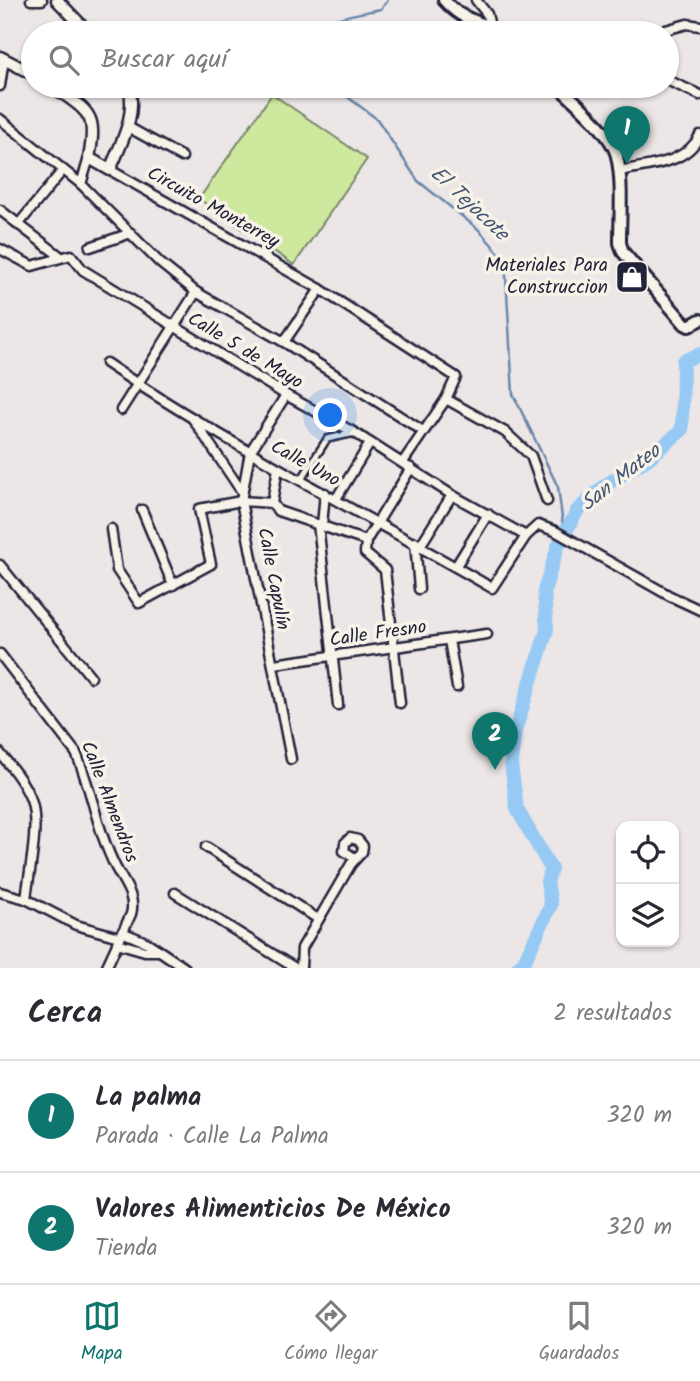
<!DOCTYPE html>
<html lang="es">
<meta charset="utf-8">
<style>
body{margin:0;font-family:Kalam,sans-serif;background:#f2f2f3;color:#2b2b33}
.controls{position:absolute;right:21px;bottom:21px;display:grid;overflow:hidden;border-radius:14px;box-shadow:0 2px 5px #0004}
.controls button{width:63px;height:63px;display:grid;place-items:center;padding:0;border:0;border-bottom:2px solid #e1e1e2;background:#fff;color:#2b2b33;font:35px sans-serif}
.you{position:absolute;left:331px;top:416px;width:24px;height:24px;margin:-18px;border:5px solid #fff;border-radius:50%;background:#1a73e8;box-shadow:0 0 0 10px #1a73e833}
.badge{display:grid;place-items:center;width:46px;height:46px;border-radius:50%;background:#0f766e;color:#fff;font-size:23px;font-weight:700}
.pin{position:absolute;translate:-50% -58px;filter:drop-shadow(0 2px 4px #0008)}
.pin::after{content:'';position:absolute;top:37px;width:24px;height:21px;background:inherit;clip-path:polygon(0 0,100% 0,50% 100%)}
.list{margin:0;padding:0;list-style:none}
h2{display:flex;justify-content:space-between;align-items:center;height:91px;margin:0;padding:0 28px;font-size:30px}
h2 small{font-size:23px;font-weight:400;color:#7c7c81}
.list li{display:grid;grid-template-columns:46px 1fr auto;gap:21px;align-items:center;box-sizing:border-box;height:112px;padding:0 28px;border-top:2px solid #e1e1e2}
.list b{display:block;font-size:26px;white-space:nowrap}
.list p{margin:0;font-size:23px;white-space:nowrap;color:#7c7c81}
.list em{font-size:23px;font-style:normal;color:#7c7c81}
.icon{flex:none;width:38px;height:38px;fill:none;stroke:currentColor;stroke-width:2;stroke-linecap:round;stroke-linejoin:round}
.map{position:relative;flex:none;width:700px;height:968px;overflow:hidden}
.search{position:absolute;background:#fff;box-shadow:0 2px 5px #0004;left:21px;right:21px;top:21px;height:77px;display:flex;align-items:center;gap:18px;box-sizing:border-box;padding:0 24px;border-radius:38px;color:#7c7c81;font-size:26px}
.sheet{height:315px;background:#fff}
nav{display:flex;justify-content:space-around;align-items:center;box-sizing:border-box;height:98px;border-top:2px solid #e1e1e2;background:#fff;font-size:19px;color:#7c7c81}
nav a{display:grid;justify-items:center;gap:4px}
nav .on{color:#0f766e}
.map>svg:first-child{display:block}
</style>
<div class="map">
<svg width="700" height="968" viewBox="0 0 700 968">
<rect width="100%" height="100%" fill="#ece6e6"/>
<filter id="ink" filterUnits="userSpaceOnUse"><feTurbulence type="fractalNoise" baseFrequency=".0143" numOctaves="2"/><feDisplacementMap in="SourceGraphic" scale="14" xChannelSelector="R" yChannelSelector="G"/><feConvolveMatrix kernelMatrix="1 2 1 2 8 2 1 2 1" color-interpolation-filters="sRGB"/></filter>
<g filter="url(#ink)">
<path fill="#cee89e" stroke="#78856c" stroke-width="2" d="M272,94l95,65 -73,106 -95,-66z"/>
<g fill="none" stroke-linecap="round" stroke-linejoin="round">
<g stroke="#6887aa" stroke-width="2.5">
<path d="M309,33c19,-16 48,-19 72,-24l7,-9"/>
<path d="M333,86l44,33 41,62 60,48 27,31 8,134 45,93 6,46"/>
</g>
<path stroke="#96caf4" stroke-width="14" d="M517,968l7,-6 27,-57 -4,-23 4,-13 -34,-60 -6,-45 4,-33 32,-101 -3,-39 14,-45 19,-35 27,-25 45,-28 33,-28 1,-69 17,-7"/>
<defs>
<path id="pedestrian" d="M301,480l26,-41 28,-6"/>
<g id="minor">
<path d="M31,0h11"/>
<path d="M476,0l11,14 3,13"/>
<path d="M588,33h1"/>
<path d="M655,33l32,-9 13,2"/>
<path d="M667,80l33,15"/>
<path d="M0,86l4,-27"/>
<path d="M0,119l81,65 79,79 36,29 88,50 139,89"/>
<path d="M128,127l54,30"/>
<path d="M110,170l210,119 136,88 -10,22 -43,63"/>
<path d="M619,171c28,-6 67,-6 81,-36"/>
<path d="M81,184l8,-26"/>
<path d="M0,210l61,47"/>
<path d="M18,225l45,-55"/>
<path d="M90,247l41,-14"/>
<path d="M0,249l32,17 39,-11 12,15 203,125 69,38 97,62 74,41"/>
<path d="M284,342l36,-53"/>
<path d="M106,363c123,83 257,150 386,225l34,-52 12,-11 17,6 115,65 30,14"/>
<path d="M286,395l-36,57 -9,49 50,258"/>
<path d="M446,399l59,33 26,24 16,45"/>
<path d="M121,410l75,-118"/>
<path d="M193,419l49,73"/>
<path d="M336,499l34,-56"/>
<path d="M272,503l6,8 88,30"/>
<path d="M272,503l6,-35"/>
<path d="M142,510l31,75"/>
<path d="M318,524l20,181"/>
<path d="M322,525l3,-32"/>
<path d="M111,529l6,41 22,33 72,-39 -12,-55 42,-8 31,2"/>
<path d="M415,542l4,47"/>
<path d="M420,546l32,-51"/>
<path d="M0,565l91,112"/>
<path d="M456,566l32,-52"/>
<path d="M449,640l8,47"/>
<path d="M0,654l76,99c16,37 21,78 40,115 8,15 20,29 15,46l-25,54"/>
<path d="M274,664l213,-30"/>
<path d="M400,703l-15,-133 -20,-17 1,-12 45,-73"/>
<path d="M0,753c12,15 24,29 31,47 9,26 -2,72 -5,99"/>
<path d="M206,847l112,72"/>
<path d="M0,892l26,7 50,26 43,12"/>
<path d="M175,893l120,75"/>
<path d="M122,932l26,11 37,25"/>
<path d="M117,943l28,8h13"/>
<path d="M301,968l1,-20 49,-84 11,-12 1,-6 -5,-6 -8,-2 -5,5 -1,8 11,7"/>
</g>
<g id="tertiary">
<path d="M57,0l32,33"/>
<path d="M0,57l33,17"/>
<path d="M53,86c35,27 45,25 36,72l21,12c11,-27 27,-54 19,-84"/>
</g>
<g id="secondary">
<path d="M444,0c20,23 33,18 54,33"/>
<path d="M558,86c17,16 53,46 59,70 6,27 3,59 3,87l3,9 62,72 4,2 11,-6"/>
</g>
</defs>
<use href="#pedestrian" stroke="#22223b" stroke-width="10"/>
<use href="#minor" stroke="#22223b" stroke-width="13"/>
<use href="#tertiary" stroke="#22223b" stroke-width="15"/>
<use href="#secondary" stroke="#22223b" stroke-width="16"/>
<use href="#pedestrian" stroke="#f7f3e8" stroke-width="5"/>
<use href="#minor" stroke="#f7f3e8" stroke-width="8"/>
<use href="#tertiary" stroke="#f7f3e8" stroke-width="10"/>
<use href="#secondary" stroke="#f7f3e8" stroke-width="10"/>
</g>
</g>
<defs>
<symbol id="shop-square" viewBox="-11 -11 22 22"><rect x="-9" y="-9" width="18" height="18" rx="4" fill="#22223b" stroke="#f7f3e8"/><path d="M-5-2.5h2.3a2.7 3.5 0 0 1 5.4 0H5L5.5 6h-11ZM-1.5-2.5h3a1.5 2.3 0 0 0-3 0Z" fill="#fff"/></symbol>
</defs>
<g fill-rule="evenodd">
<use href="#shop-square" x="613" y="258" width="38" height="38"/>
</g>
<g text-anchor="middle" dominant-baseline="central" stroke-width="7" stroke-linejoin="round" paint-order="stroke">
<g font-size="19" fill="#22223b" stroke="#f7f3e8">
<text transform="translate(213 208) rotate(29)">Circuito Monterrey</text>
<text transform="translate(245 351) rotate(31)">Calle 5 de Mayo</text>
<text transform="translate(305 464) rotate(29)">Calle Uno</text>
<text transform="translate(273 579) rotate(79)">Calle Capulín</text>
<text transform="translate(378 634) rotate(-8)">Calle Fresno</text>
<text transform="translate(109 802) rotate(69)">Calle Almendros</text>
</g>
<g font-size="19" fill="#22223b" stroke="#f7f3e8" text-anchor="end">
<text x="608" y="266">Materiales Para<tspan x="608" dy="22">Construccion</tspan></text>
</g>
<g font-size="21" font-style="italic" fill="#455472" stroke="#f7f3e8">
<text transform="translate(469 204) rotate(43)">El Tejocote</text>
<text transform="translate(621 478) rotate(-38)">San Mateo</text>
</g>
</g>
</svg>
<div class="controls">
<button><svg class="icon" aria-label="locate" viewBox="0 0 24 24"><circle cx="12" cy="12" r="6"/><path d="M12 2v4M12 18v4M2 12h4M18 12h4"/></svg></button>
<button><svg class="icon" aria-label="layers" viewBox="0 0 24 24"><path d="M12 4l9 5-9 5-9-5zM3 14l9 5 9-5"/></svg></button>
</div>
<div class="you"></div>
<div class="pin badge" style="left:627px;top:164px">1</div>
<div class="pin badge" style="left:495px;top:770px">2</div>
<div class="search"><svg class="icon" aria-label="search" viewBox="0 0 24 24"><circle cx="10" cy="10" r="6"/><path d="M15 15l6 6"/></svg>Buscar aquí</div>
</div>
<section class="sheet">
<h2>Cerca<small>2 resultados</small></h2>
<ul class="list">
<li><span class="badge">1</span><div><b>La palma</b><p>Parada · Calle La Palma</p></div><em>320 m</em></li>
<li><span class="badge">2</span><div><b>Valores Alimenticios De México</b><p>Tienda</p></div><em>320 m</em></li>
</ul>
</section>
<nav>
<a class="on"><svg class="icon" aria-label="map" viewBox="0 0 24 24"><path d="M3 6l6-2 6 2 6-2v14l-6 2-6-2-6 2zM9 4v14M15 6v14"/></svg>Mapa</a>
<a><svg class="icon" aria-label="directions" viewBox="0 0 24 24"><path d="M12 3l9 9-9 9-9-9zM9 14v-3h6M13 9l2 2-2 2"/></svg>Cómo llegar</a>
<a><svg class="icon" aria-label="saved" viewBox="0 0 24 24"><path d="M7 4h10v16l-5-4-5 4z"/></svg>Guardados</a>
</nav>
